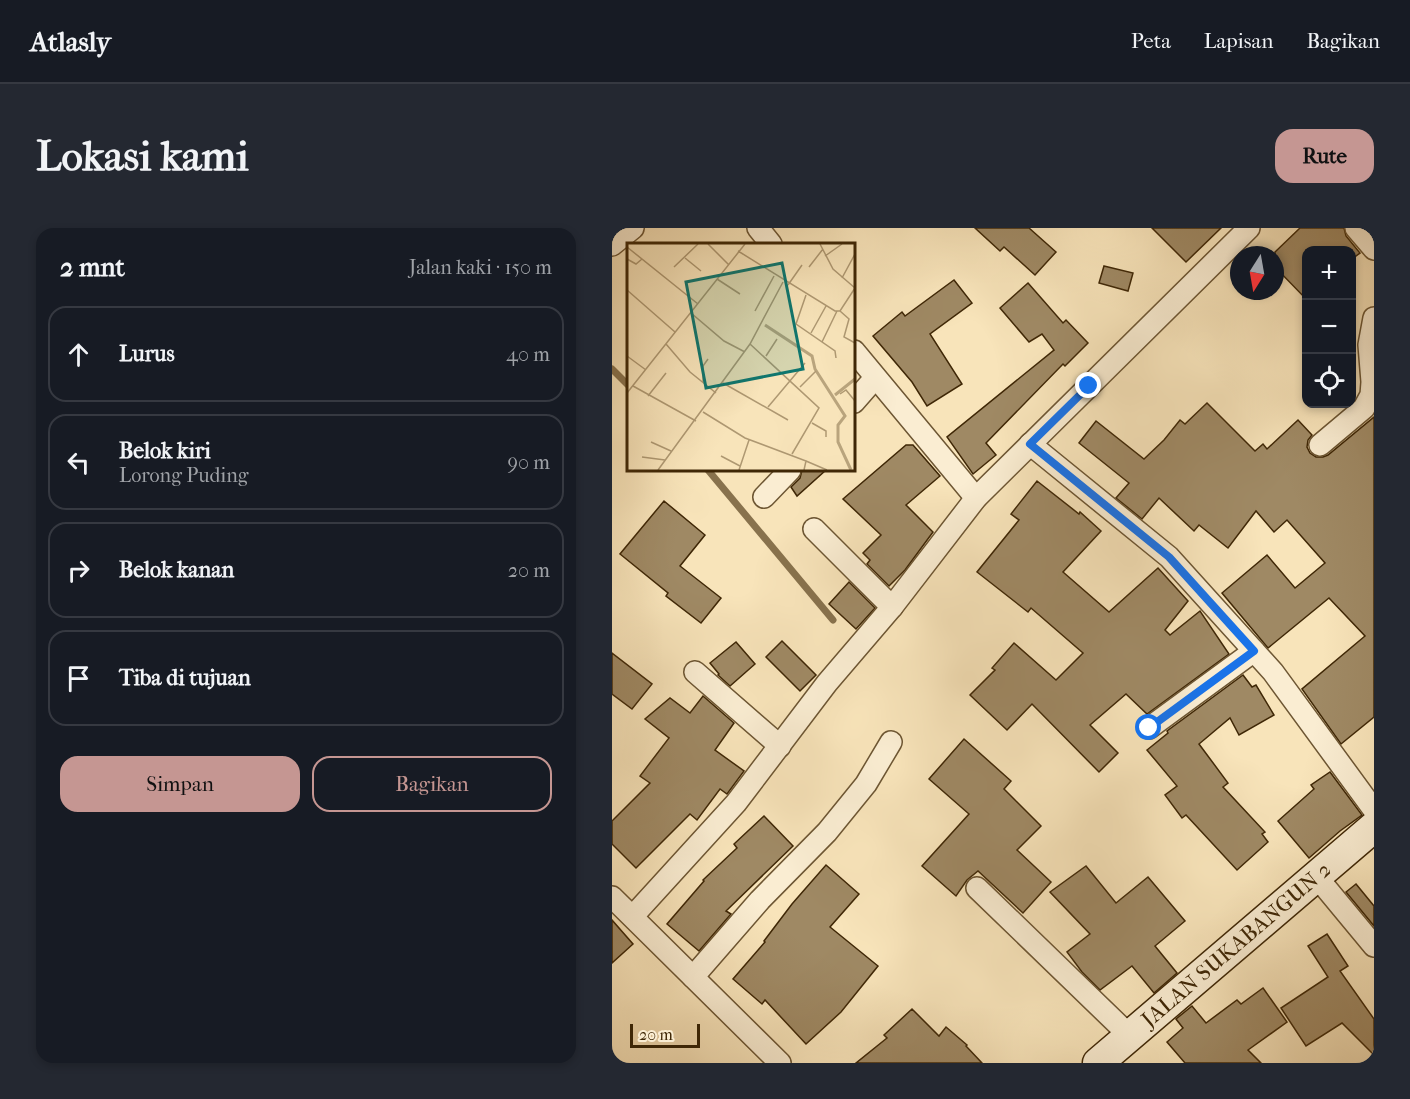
<!DOCTYPE html>
<html lang="id">
<meta charset="utf-8">
<style>
body{margin:0;font-family:"IM FELL French Canon",serif;background:#242831;color:#f1f3f6}
.controls{position:absolute;right:18px;top:18px;display:grid;overflow:hidden;border-radius:12px;box-shadow:0 3px 9px #0003}
.controls button{width:54px;height:54px;display:grid;place-items:center;padding:0;border:0;border-bottom:2px solid #363941;background:#171b24;color:#f1f3f6;font:30px sans-serif}
.compass{position:absolute;left:618px;top:18px;width:54px;height:54px;border-radius:50%;background:#171b24;box-shadow:0 3px 9px #0003;rotate:191deg}
.scale{position:absolute;left:18px;bottom:15px;width:70px;box-sizing:border-box;padding-left:6px;border:3px solid #3f2706;border-top:0;font-size:16px;line-height:21px;white-space:nowrap;color:#3f2706;-webkit-text-stroke:4px #faedd2;paint-order:stroke}
.stop{position:absolute;width:18px;height:18px;margin:-14px;border:4px solid #1a73e8;border-radius:50%;background:#fff}
.stop.end{background:#1a73e8;border-color:#fff;box-shadow:0 2px 6px #0008}
.list{margin:0;padding:0;list-style:none}
h2{display:flex;justify-content:space-between;align-items:center;height:78px;margin:0;padding:0 24px;font-size:26px}
h2 small{font-size:20px;font-weight:400;color:#9ea1a6}
.list li{display:grid;grid-template-columns:39px 1fr auto;gap:18px;align-items:center;box-sizing:border-box;height:96px;margin:0 12px 12px;padding:0 12px;border:2px solid #363941;border-radius:18px}
.list b{display:block;font-size:22px;white-space:nowrap}
.list p{margin:0;font-size:20px;white-space:nowrap;color:#9ea1a6}
.list em{font-size:20px;font-style:normal;color:#9ea1a6}
.actions{display:flex;gap:12px;padding:18px 24px}
.actions a{flex:1;padding:14px 0;border:2px solid #c59692;border-radius:18px;text-align:center;font-size:21px;color:#c59692}
.actions .main{background:#c59692;color:#111}
.icon{flex:none;width:33px;height:33px;fill:none;stroke:currentColor;stroke-width:2;stroke-linecap:round;stroke-linejoin:round}
.map{position:relative;flex:none;width:762px;height:835px;overflow:hidden;border-radius:18px}
header{display:flex;align-items:center;gap:36px;box-sizing:border-box;height:84px;padding:0 30px;background:#171b24;border-bottom:2px solid #363941}
header strong{font-size:28px}
nav{display:flex;gap:33px;margin-inline-start:auto;font-size:21px}
.intro{display:flex;align-items:center;justify-content:space-between;box-sizing:border-box;height:144px;padding:0 36px}
h1{margin:0;font-size:42px}
.button{padding:15px 27px;border-radius:18px;background:#c59692;color:#111;font-size:21px;font-weight:700}
main{display:flex;gap:36px;padding:0 36px}
aside{flex:1;background:#171b24;border-radius:18px;box-shadow:0 3px 9px #0003}
.map>svg:first-child{display:block}
</style>
<header>
<strong>Atlasly</strong>
<nav><a>Peta</a><a>Lapisan</a><a>Bagikan</a></nav>
</header>
<div class="intro"><h1>Lokasi kami</h1><a class="button">Rute</a></div>
<main>
<aside>
<h2>2 mnt<small>Jalan kaki · 150 m</small></h2>
<ul class="list">
<li><svg class="icon" aria-label="ahead" viewBox="0 0 24 24"><path d="M12 20V5M6 11l6-6 6 6"/></svg><div><b>Lurus</b></div><em>40 m</em></li>
<li><svg class="icon" aria-label="left" viewBox="0 0 24 24"><path d="M17 20v-9H6M10 6l-5 5 5 5"/></svg><div><b>Belok kiri</b><p>Lorong Puding</p></div><em>90 m</em></li>
<li><svg class="icon" aria-label="right" viewBox="0 0 24 24"><path d="M7 20v-9h11M14 6l5 5-5 5"/></svg><div><b>Belok kanan</b></div><em>20 m</em></li>
<li><svg class="icon" aria-label="arrive" viewBox="0 0 24 24"><path d="M6 21V4h12l-3 4 3 4H6"/></svg><div><b>Tiba di tujuan</b></div></li>
</ul>
<div class="actions"><a class="main">Simpan</a><a>Bagikan</a></div>
</aside>
<div class="map">
<svg width="762" height="835" viewBox="0 0 762 835">
<rect width="100%" height="100%" fill="#f8e4ba"/>
<filter id="stains"><feTurbulence type="fractalNoise" baseFrequency=".00333" numOctaves="4"/><feColorMatrix values="0 0 0 0 .2 0 0 0 0 .09 0 0 0 0 .02 0 0 0 .5 -.17"/></filter>
<radialGradient id="worn" r=".72"><stop offset=".6" stop-color="#630" stop-opacity="0"/><stop offset="1" stop-color="#630" stop-opacity=".3"/></radialGradient>
<g fill="none" stroke-linecap="round" stroke-linejoin="round">
<g stroke="#88724d" stroke-width="7">
<path d="M0,141l16,16"/>
<path d="M96,242l125,150"/>
</g>
</g>
<g fill="#9f8964" stroke="#3f2706" stroke-width="1.5">
<path d="M363,0h54l27,24 -21,23 -31,-28 -4,4z"/>
<path d="M540,0h69l-35,34z"/>
<path d="M688,0h44l2,8 14,17 -8,6v-9h-46v49l-31,-32v-15z"/>
<path d="M492,38l29,7 -5,18 -29,-8z"/>
<path d="M342,52l18,23 -42,31 32,50 -35,22 -15,-24 -39,-46 29,-24 3,4z"/>
<path d="M416,55l35,40 3,-3 22,23 -23,23 -2,-2 -77,79 10,12 -23,19 -26,-37 107,-87 -12,-16 -13,8 -29,-34z"/>
<path d="M595,175l48,48 8,-7 4,5 31,-29 14,15 -4,5 -1,7 3,6 6,4h7l5,-2 46,-38v300l-33,27 -39,-55 63,-53 -36,-38 -61,50 -46,-55 45,-38 28,33 30,-25 -38,-43 -13,12 -18,-21 -28,37 -29,-23 -5,6 -35,-33 -17,21 -26,-21 13,-15 -50,-40 17,-22 48,38 20,-19 16,-20 5,4z"/>
<path d="M294,217h7l27,31 -34,29 27,27 -28,38 -16,16 -22,-22 3,-4 -7,-7 18,-18 -38,-36z"/>
<path d="M190,242h24l-29,26 -6,-9 9,-9z"/>
<path d="M425,253l42,33 1,-2 21,19 -38,41 46,40 49,-44 30,33 -23,29 5,5 30,-24 29,43 -82,60 -21,-20 -36,31 28,28 -19,19 -67,-68 -25,26 -37,-35 25,-25 -3,-2 22,-25 42,37 27,-27 -52,-45 -3,4 -51,-40 42,-52 -8,-6z"/>
<path d="M52,273l41,34 -25,31 41,32 -20,25 -35,-27 2,-3 -48,-39z"/>
<path d="M237,354l26,26 -19,21 -27,-25z"/>
<path d="M170,413l34,34 -16,16 -34,-34z"/>
<path d="M124,414l19,22 -25,22 -12,-11 1,-1 -9,-11z"/>
<path d="M0,425l40,31 -20,25 -20,-15z"/>
<path d="M631,447l9,12 4,-2 18,30 -35,20 -9,-17 -31,26 29,39 -5,4 42,45 -3,2 6,8 -31,28 -51,-55 -4,3 -17,-23 12,-9 -30,-36 21,-17 -1,-2z"/>
<path d="M91,468l31,27 -19,27 29,21 -17,23 -7,-5 -23,31 -7,-6 -54,54 -24,-24v-23l38,-38 -10,-7 29,-38 -24,-19 25,-21 20,15z"/>
<path d="M352,511l47,42 -7,8 37,37 -24,24 34,32 -28,31 -45,-42 -11,9 -11,16 -34,-30 47,-52 -40,-35z"/>
<path d="M718,544l32,43 -22,16 -31,27 -31,-37 36,-32 -3,-4z"/>
<path d="M152,588l29,30 -67,65 5,3 -32,37 -32,-27 37,-43 -1,-1 34,-32 -3,-4z"/>
<path d="M214,637l33,29 -29,33 48,39 -37,46 -35,32 -41,-44 -3,4 -29,-25 32,-37 -1,-1 28,-37z"/>
<path d="M474,638l30,37 32,-26 37,44 -30,25 22,27 -23,20 -22,-27 -32,24 -18,-18 -15,-20 23,-18 -40,-42z"/>
<path d="M744,656l18,22v20l-28,-34z"/>
<path d="M0,692l21,24 -21,19z"/>
<path d="M715,706l21,32 -8,5 34,48v36l-32,-32 -36,23 -25,-38 47,-31 -20,-31z"/>
<path d="M651,760l24,34 -39,28 13,13h-76l-18,-21 16,-14 -7,-9 16,-13 14,17 31,-23 4,4z"/>
<path d="M300,781l27,27 7,-9 21,18 -1,1 16,17h-126l31,-25 -3,-3z"/>
</g>
<g fill="none" stroke-linecap="round" stroke-linejoin="round">
<defs>
<g id="street">
<path d="M146,0l13,16"/>
<path d="M744,0l18,21"/>
<path d="M0,17l21,-17"/>
<path d="M242,123l122,147"/>
<path d="M242,174l21,-24"/>
<path d="M418,216l139,113 104,115 101,138"/>
<path d="M708,217l44,-37 7,-13 1,-13 -3,-37 5,-27"/>
<path d="M152,269l26,-27"/>
<path d="M202,301l78,78"/>
<path d="M83,444l85,74"/>
<path d="M537,500l105,-77"/>
<path d="M704,648l58,70"/>
<path d="M365,660l153,148"/>
<path d="M0,669l168,166"/>
<path d="M21,688l103,-113 91,-120 65,-76 84,-109 273,-270"/>
<path d="M81,749l67,-77 67,-68 39,-48 25,-42"/>
</g>
<g id="secondary">
<path id="s1" d="M486,835l276,-236"/>
</g>
</defs>
<use href="#street" stroke="#6d5633" stroke-width="24"/>
<use href="#secondary" stroke="#3f2706" stroke-width="33"/>
<use href="#street" stroke="#faedd2" stroke-width="21"/>
<use href="#secondary" stroke="#faedd2" stroke-width="30"/>
</g>
<g fill="none" stroke-linecap="round" stroke-linejoin="round">
<path stroke="#1a73e8" stroke-width="8" d="M477,158l-59,58 139,113 85,94 -105,77"/>
</g>
<g text-anchor="middle" dominant-baseline="central" stroke-width="6" stroke-linejoin="round" paint-order="stroke">
<g font-size="22" fill="#3f2706" stroke="#faedd2">
<text stroke="none"><textPath href="#s1" startOffset="182">JALAN SUKABANGUN 2</textPath></text>
</g>
</g>
<g transform="translate(15 15)">
<rect width="228" height="228" fill="#f8e4ba"/>
<path fill="none" stroke="#b9a47d" stroke-width="3" d="M138,82l47,31 3,13 30,47 -7,9v17l13,28M208,152l20,-16"/>
<path fill="none" stroke="#ae9872" stroke-width="1.5" d="M81,1l21,21M193,1l13,25 22,19M0,4l71,57M111,8l97,60h5l15,-23M198,13l17,-12M58,15l16,13M0,16l9,5 6,-5M47,24l24,-23M182,24l14,-18M215,35l13,-24M90,36l23,15M161,42l14,-20M0,47l48,42M179,52l-10,29 39,27 1,7M128,68l19,-35M213,68l9,8 -5,18 11,6M64,70l33,28 21,11M184,90l15,-27M195,99l15,-31M39,101l24,28 26,21M123,101l69,64 -27,46M0,113l19,14M139,113l11,-17M76,140v-17l5,-7M96,140l65,37M6,143l63,35M173,144l16,-16M0,150l118,-149M213,151l6,-4 9,11M21,153l18,-23M141,164l37,-44M76,169l42,26 61,23 -2,9M185,180l14,8v6M24,199l20,9M94,213l19,10M15,214l23,3M179,218l21,9M31,227l92,-126 33,-62M112,227l10,-30"/>
<path fill="#0f766e" fill-opacity="0.15" stroke="#0f766e" stroke-width="3" d="M155,20l21,106 -97,19 -20,-106z"/>
<rect width="228" height="228" fill="none" stroke="#3f2706" stroke-width="3"/>
</g>
<rect width="100%" height="100%" filter="url(#stains)"/>
<rect width="100%" height="100%" fill="url(#worn)"/>
</svg>
<div class="controls">
<button>+</button>
<button>−</button>
<button><svg class="icon" aria-label="locate" viewBox="0 0 24 24"><circle cx="12" cy="12" r="6"/><path d="M12 2v4M12 18v4M2 12h4M18 12h4"/></svg></button>
</div>
<svg class="compass" viewBox="-18 -18 36 36"><path d="M0-13l5 13h-10z" fill="#e53935"/><path d="M0 13l5-13h-10z" fill="#9ea1a6"/></svg>
<div class="scale">20 m</div>
<div class="stop" style="left:537px;top:500px"></div>
<div class="stop end" style="left:477px;top:158px"></div>
</div>
</main>
